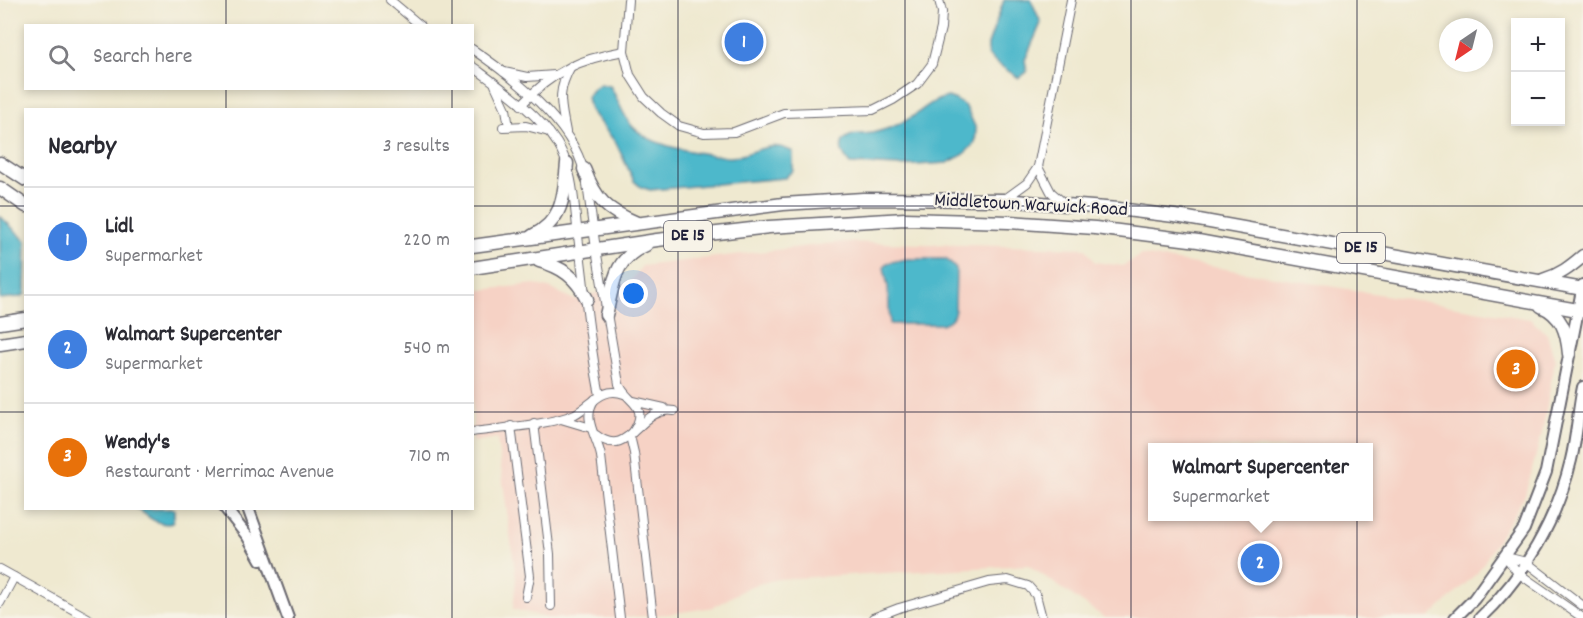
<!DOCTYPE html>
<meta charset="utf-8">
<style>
body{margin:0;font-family:Dekko,sans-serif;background:#f7f7f7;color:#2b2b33}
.controls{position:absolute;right:18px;top:18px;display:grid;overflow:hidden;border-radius:0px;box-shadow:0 3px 9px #0003}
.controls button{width:54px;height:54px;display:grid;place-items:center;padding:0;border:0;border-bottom:2px solid #e1e1e2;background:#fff;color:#2b2b33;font:30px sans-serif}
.compass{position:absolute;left:1439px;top:18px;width:54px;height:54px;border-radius:50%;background:#fff;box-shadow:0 3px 9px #0003;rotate:215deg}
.you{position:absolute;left:634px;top:294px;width:21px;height:21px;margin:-15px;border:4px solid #fff;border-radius:50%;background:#1a73e8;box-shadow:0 0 0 9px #1a73e833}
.badge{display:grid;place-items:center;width:39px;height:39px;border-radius:50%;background:#2563eb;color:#fff;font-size:20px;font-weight:700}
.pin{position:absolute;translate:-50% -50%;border:3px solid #fff;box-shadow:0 2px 6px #0006}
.popup{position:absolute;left:1148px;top:443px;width:225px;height:78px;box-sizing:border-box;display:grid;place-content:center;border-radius:0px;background:#fff;filter:drop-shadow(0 2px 4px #0005);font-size:20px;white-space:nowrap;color:#7c7c81}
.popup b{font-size:22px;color:#2b2b33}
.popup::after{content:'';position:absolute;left:50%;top:100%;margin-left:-12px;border:12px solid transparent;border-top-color:#fff}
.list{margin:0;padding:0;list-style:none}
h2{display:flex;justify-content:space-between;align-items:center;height:78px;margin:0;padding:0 24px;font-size:26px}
h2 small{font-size:20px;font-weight:400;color:#7c7c81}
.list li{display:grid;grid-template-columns:39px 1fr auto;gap:18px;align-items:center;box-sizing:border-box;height:108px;padding:0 24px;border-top:2px solid #e1e1e2}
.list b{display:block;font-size:22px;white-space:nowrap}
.list p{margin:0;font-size:20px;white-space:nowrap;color:#7c7c81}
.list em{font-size:20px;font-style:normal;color:#7c7c81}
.icon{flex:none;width:33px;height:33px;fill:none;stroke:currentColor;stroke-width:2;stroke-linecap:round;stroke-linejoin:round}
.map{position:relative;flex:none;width:1583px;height:618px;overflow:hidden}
.search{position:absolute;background:#fff;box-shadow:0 3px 9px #0003;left:24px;top:24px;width:450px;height:66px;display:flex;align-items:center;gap:15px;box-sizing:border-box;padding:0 21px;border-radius:0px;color:#7c7c81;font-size:22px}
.panel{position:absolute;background:#fff;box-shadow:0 3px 9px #0003;left:24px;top:108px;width:450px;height:402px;border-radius:0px}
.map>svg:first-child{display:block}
</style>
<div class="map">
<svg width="1583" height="618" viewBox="0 0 1583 618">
<rect width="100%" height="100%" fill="#f7f3e8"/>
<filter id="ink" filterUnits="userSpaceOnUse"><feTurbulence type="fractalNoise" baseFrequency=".0167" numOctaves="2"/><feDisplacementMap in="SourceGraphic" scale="12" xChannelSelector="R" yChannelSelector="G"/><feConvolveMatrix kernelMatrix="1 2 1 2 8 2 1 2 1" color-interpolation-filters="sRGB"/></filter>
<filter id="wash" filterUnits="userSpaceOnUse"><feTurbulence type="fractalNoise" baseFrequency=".008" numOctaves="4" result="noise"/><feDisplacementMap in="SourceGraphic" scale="24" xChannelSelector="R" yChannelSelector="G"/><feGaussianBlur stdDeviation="1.35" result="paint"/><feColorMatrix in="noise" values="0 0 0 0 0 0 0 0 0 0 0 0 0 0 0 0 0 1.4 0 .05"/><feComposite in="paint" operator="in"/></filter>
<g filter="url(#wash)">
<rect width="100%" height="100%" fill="#efe9d0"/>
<path fill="#f6d2c5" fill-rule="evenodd" d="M842,242l243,6 10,14 28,4 18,-11 389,64 17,15 8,26 -13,73 -17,62 -47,77 -49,46h-324l-77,-53 -251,14 -29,8 -34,20 -45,7 -51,4h-70l-35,-9 3,-30 -19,-141 -24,4 -1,-151 63,-7 17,5 22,11 56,-18 12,-16zM1152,448h216v68h-216z"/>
<g fill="#4eb8cb" stroke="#386d83" stroke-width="1.5">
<path d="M1004,0h27l10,23 -16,37 2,12 -8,6 -24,-16 -7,-7v-10z"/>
<path d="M600,84l10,2c8,13 12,28 22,40 18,20 56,25 81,29 6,0 13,3 18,2 24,-2 37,-19 62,-5v18l-8,8 -135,12 -9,-3 -7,-6 -18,-38 -26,-33 -3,-13 5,-7z"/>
<path d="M948,97l8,3 10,7 10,22 -1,14 -12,12 -16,8 -46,3 -51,-2c-6,-7 -13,-17 -5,-25 7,-7 18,-4 27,-6 9,-2 19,-5 27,-9 18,-7 28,-23 49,-27z"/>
<path d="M0,216l26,25 -1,53 -5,3 -20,2z"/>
<path d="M907,259h39l10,10 -1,41c-2,9 -5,11 -13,14h-52l-2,-37 -4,-20 3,-4z"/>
<path d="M138,509h36v7l-2,7c-14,4 -24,-7 -34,-14z"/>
</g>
</g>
<g filter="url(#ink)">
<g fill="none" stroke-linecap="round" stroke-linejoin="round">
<defs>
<g id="street">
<path d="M390,0l31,26"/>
<path d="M628,0l-4,51 6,24 14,22 17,16 18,13 25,7 30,-1 50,-19 89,-3 20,-10 24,-16 15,-20 9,-36 1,-16 -3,-12"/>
<path d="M472,49c41,28 100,73 112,123"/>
<path d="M472,66c28,21 66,47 85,77 17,27 17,61 21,93 7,53 11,107 22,159"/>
<path d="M504,72l23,5 28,-2"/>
<path d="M495,85l11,24 2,12"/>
<path d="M521,105c32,-34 58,-46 103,-54"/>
<path d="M503,127l23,-1 23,6"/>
<path d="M566,132c-5,-28 -10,-39 5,-66"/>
<path d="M1038,167l13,25 14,12"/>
<path d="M587,184l9,65 23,135c7,19 32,20 14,48"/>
<path d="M1005,199l22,-16 11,-16 33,-167"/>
<path d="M595,399c-14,19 2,37 6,57l19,162"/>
<path d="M633,401l31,7"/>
<path d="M561,419l30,9"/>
<path d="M534,423l16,131 1,52"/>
<path d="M511,426l19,150 -4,21"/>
<path d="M472,432c28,-4 79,-7 103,-18 17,-9 27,-28 49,-20"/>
<path d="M596,435c34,27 43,-30 78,-24"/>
<path d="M630,436l4,17 19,165"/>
<path d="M1506,557l12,16 65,45"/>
<path d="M1506,557l20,5 57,44"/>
<path d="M0,569l88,49"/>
<path d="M0,603l14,-26"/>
<path d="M873,618l26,-10 90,-26 19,-2 20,6 8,9 6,23"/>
</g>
<g id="secondary">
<path d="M225,508l23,29 13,23"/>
<path d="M248,508l40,110"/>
<path d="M1455,618l19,-19 50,-70 22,-57 37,-187"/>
<path d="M1480,618c45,-42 77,-99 91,-158 6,-24 7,-49 12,-73"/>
</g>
<g id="primary">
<path d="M0,163l26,17"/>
<path d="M584,169c12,31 22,41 53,54"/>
<path d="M0,188l26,18"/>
<path d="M532,236c32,-16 32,-41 35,-73"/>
<path d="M472,246l311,-42 80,-5 140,1 115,9 64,8 401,72"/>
<path d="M539,261c23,6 37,16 48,38"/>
<path d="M472,268l185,-28 112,-13 136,-8 104,3 86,6 103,13 385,70"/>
<path d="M1543,280c17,-5 27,-13 40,-24"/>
<path d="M1541,306c21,9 26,26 28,48"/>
<path d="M606,315c8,-31 6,-55 40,-70"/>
<path d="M0,323l26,-4"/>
<path d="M0,344l26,-4"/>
</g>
</defs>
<use href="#street" stroke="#6a686f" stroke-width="10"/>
<use href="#secondary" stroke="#6a686f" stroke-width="14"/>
<use href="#primary" stroke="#6a686f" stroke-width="15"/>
<use href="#street" stroke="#fff" stroke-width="8"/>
<use href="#secondary" stroke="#fff" stroke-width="10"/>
<use href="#primary" stroke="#fff" stroke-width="12"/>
</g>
</g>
<path fill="none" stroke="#22223b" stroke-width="1.5" stroke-opacity="0.55" d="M226,0v26M452,0v26M678,0v618M905,0v618M1131,0v618M1357,0v618M226,88v22M452,88v22M0,206h26M472,206h1111M0,412h26M472,412h1111M226,508v110M452,508v110"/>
<g text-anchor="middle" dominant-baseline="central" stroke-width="4.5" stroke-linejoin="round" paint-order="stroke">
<g fill="#f7f3e8" stroke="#62616f" stroke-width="1.5">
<rect x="664" y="221" width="48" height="30" rx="4.5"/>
<rect x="1337" y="233" width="48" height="30" rx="4.5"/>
</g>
<g font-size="18" font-weight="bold" fill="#22223b">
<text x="688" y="236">DE 15</text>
<text x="1361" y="248">DE 15</text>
</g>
<g font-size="20" fill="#22223b" stroke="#f7f3e8">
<text transform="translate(1031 206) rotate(3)">Middletown Warwick Road</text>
</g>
</g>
</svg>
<div class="controls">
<button>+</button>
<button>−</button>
</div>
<svg class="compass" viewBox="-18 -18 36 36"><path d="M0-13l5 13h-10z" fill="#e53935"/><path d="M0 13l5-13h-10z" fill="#7c7c81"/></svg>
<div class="you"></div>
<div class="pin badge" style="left:744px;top:42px;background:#3f7fe0">1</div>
<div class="pin badge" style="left:1260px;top:563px;background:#3f7fe0">2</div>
<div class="popup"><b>Walmart Supercenter</b>Supermarket</div>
<div class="pin badge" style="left:1516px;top:369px;background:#e8710a">3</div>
<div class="search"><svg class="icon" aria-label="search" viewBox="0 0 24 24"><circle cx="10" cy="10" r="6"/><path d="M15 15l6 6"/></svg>Search here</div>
<section class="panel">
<h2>Nearby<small>3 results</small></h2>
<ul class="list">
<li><span class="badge" style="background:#3f7fe0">1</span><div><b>Lidl</b><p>Supermarket</p></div><em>220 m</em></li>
<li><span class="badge" style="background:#3f7fe0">2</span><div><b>Walmart Supercenter</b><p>Supermarket</p></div><em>540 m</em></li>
<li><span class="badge" style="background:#e8710a">3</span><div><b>Wendy's</b><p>Restaurant · Merrimac Avenue</p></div><em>710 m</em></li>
</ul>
</section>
</div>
